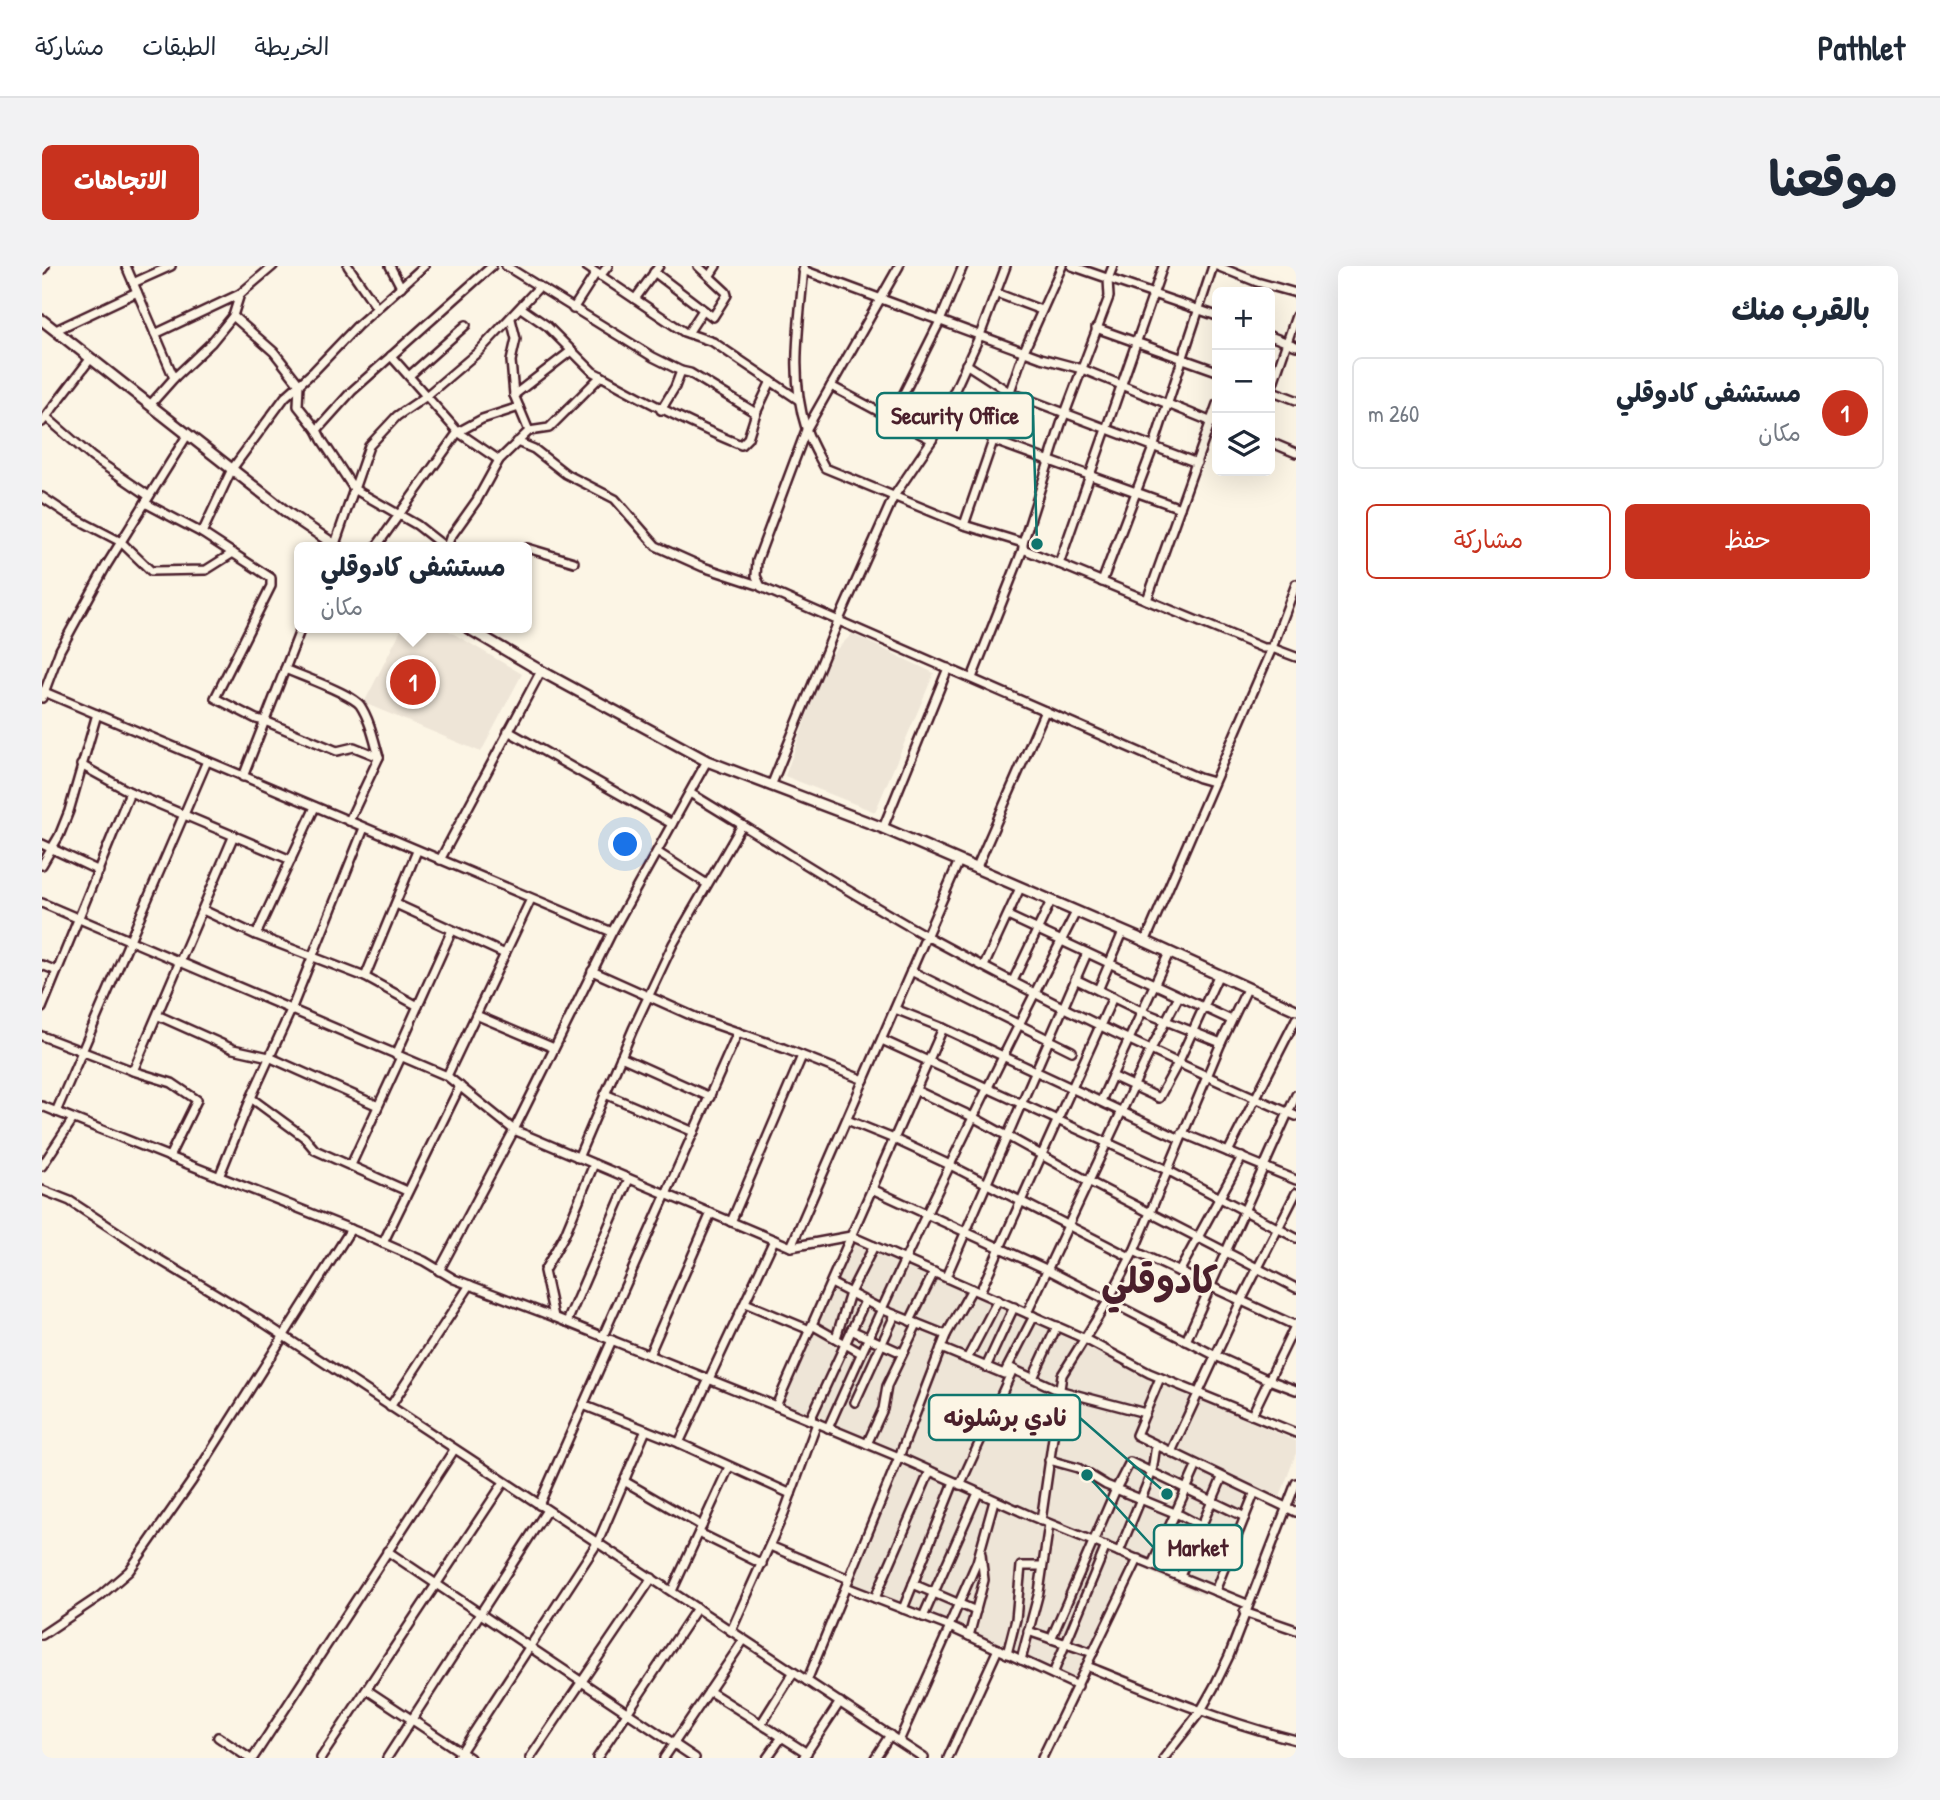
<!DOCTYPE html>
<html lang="ar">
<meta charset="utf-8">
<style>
body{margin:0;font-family:"Patrick Hand","Playpen Sans Arabic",sans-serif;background:#f2f2f3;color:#1f2937;direction:rtl}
.controls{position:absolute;right:21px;top:21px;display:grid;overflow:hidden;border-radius:10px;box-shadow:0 7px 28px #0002}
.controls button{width:63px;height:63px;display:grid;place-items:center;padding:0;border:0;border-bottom:2px solid #e0e1e3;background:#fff;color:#1f2937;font:35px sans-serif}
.you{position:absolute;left:584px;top:579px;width:24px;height:24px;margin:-18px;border:5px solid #fff;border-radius:50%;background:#1a73e8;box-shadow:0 0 0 10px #1a73e833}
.badge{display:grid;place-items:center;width:46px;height:46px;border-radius:50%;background:#c8321e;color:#fff;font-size:23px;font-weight:700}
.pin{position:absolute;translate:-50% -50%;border:4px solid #fff;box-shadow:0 2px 7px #0006}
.popup{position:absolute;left:252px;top:276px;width:238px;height:91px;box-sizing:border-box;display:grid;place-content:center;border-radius:10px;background:#fff;filter:drop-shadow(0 2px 5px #0005);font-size:23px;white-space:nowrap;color:#747a83}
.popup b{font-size:26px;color:#1f2937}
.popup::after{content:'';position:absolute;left:50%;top:100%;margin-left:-14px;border:14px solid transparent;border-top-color:#fff}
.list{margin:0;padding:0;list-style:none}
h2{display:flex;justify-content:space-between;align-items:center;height:91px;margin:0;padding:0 28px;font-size:30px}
h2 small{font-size:23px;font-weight:400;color:#747a83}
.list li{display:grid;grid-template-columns:46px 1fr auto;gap:21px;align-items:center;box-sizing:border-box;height:112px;margin:0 14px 14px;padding:0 14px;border:2px solid #e0e1e3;border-radius:10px}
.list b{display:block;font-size:26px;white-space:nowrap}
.list p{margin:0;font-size:23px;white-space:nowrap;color:#747a83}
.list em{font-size:23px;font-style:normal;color:#747a83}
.actions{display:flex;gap:14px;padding:21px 28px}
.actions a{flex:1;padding:16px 0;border:2px solid #c8321e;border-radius:10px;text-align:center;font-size:24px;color:#c8321e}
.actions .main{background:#c8321e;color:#fff}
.icon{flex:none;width:38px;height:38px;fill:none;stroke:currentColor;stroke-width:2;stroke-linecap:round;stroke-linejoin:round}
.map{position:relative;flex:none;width:1254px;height:1492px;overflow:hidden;direction:ltr;border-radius:10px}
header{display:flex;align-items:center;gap:42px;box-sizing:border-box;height:98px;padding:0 35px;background:#fff;border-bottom:2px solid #e0e1e3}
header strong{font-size:33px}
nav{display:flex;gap:38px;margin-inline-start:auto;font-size:24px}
.intro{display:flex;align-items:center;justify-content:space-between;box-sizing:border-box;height:168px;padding:0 42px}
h1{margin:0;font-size:49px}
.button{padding:18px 32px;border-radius:10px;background:#c8321e;color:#fff;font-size:24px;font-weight:700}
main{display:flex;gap:42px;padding:0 42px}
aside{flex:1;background:#fff;border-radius:10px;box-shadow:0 7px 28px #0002}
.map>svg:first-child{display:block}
</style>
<header>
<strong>Pathlet</strong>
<nav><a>الخريطة</a><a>الطبقات</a><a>مشاركة</a></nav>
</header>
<div class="intro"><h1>موقعنا</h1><a class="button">الاتجاهات</a></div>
<main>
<aside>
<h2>بالقرب منك<small></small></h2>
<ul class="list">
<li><span class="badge">1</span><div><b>مستشفى كادوقلي</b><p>مكان</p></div><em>260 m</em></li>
</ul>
<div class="actions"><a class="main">حفظ</a><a>مشاركة</a></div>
</aside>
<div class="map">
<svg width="1254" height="1492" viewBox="0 0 1254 1492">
<rect width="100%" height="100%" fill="#fcf5e5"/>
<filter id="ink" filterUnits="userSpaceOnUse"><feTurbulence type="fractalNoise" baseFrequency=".0143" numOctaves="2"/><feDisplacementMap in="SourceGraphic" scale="14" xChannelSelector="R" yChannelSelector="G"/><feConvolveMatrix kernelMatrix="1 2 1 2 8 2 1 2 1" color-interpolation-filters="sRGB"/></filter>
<g filter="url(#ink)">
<g fill="#eee5d7">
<path d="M360,362h42l78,46 -41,78 -117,-49z"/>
<path d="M810,368l82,39 -59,139 -90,-36 43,-118z"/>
<path d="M803,975l156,65 138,67 157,68v12l-17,47 -30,-12 -37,94 -9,13 -65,-28 -58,123 -13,-3 -124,-56 -103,-41 51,-128 -121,-54z"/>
</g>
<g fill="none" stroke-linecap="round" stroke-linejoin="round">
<defs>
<g id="minor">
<path d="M84,0l48,112 -24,27"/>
<path d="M306,0l29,42"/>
<path d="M348,0l11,21"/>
<path d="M464,0l147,91 28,14 9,2 66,40 -8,25 -7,7c-49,-20 -94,-43 -140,-69l-8,-4 -46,-46 -26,-18"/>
<path d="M544,0l98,66 29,10 86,58"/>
<path d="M762,0c-4,53 -15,111 2,162 4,14 12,27 19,40l139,57 59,18v6l240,99h9l24,9"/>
<path d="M857,0l-93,164 -49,131 -1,15 5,11 438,191 14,4"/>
<path d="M1030,0l145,50"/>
<path d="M1175,0l40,16 39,11"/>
<path d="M0,4l3,-4"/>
<path d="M761,4l238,88 41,11 135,55"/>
<path d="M612,6l59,45 14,-22 -1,-3 -28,-26"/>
<path d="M668,9l6,-9"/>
<path d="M558,10l8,-10"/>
<path d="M91,17l38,-17"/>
<path d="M954,27l45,17"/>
<path d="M593,33l24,-33"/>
<path d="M531,43l23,-36"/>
<path d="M191,50l41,36 25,32 -1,22 19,24 5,10 32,49 63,36 28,22"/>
<path d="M469,53l5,20 -5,22 3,34 15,36"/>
<path d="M1054,62l121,43"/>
<path d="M14,64l81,-38"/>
<path d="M646,67l15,-23"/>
<path d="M113,68l85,-40"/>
<path d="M1228,70l26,10"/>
<path d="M349,90l67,76 41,28"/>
<path d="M924,98l43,28 188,71"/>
<path d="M367,110l57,-51"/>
<path d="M132,112l37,-35 22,-27 7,-22 33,-28"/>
<path d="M789,120l101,54"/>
<path d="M1228,124l26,10"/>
<path d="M1228,126l26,-76"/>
<path d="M472,129l57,-44"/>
<path d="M619,144l14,-23 6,-16"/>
<path d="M714,147l15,-32"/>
<path d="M4,151l46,40 57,39"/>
<path d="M849,153l49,-98 23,-55"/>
<path d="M0,156l49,-64"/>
<path d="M275,164l35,-39 140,-125"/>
<path d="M950,174l188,68"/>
<path d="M475,176l17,7 32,25 49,25 41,47 47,21 58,19"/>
<path d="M1228,176l26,11"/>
<path d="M0,231l27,18 52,27 30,29 55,-1 27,-17"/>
<path d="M103,237l57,30"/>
<path d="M922,259l60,-174 38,-85"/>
<path d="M981,277l38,-119 48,-127 -1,-18 5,-13"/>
<path d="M292,281l35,-101 28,-30 28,-19 53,-45 60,-64"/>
<path d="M334,281l82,-115 24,-13 37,-12"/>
<path d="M405,281l3,-9 27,-38 22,-40 30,-29 20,-3 52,-52"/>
<path d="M485,282l47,14"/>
<path d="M1017,298l104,-298"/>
<path d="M1060,316l52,-137 59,-179"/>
<path d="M1105,334l70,-196"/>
<path d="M243,403c16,7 65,24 75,36 10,15 14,35 19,52l-30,64"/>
<path d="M930,412l51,-129"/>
<path d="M0,425l570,241"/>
<path d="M0,432l18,-48 46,-84 82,-132"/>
<path d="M466,465l164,93"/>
<path d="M337,491l-25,-10 -17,4 -72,-30 -9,-2 -41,-21 56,-112v-8l-69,-45 30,-64 53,-72 29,-26 43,-45 67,-60"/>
<path d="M39,499l49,27 161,68"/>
<path d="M201,511l58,-149"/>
<path d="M729,520l67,-164 56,-126 38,-56 48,-105 26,-69"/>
<path d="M648,527c80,48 158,100 240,145 119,65 242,124 366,178"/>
<path d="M841,562l65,-160"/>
<path d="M0,578l57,27"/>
<path d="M615,586l50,32"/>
<path d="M398,594l101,-189"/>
<path d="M0,599l17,-29 10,-25 28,-97"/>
<path d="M934,603l69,-158"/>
<path d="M0,637l405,173 67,54 277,117 60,-11 232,102 66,35 147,60"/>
<path d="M354,638l109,50"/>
<path d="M161,644l53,25 109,42 53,29"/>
<path d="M966,650l223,104"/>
<path d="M214,669l59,-128"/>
<path d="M1103,676l127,-294 24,-64"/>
<path d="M1127,687l-57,123 47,22 19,-35 40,-87"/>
<path d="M0,699l15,6"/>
<path d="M942,700l36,-78"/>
<path d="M550,705l105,47 86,30 81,32"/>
<path d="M869,705l161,80"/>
<path d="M323,711l52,-126"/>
<path d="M1033,713l66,32 80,32"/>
<path d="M971,715l38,-80"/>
<path d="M1056,724l25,-58"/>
<path d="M0,742l88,-216"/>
<path d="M853,743l48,19 237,111"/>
<path d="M434,749l78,33"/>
<path d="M117,750l74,33 36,8 107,48"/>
<path d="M0,770l91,35 39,12 25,17 -28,57"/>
<path d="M840,774l285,130 129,68"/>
<path d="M354,789l56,-125"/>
<path d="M579,791l89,40"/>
<path d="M91,805l101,-236"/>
<path d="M405,810l84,-177"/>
<path d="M873,824l58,27 117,65 206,106"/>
<path d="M563,828l89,38"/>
<path d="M209,832l53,39 11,13 92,41"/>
<path d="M1059,835l11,-25"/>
<path d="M0,840l316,126 66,29 30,18 100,38 222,89 123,51 132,59 216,88"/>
<path d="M14,846l151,-351"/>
<path d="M805,854l47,19 56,26 180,92"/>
<path d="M1140,867l114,47"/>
<path d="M1186,886l68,-133"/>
<path d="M536,892l55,-129 40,-85 69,-119"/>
<path d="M309,899l50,-108"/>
<path d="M0,900l31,-47"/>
<path d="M177,911l32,-79 40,-88 73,-182"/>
<path d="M830,923l176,81 168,86 53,24 27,10"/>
<path d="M0,924l28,11 90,59 104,63 660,435"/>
<path d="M689,956l71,-166"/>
<path d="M341,977l77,-157"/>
<path d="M749,981l168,-386"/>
<path d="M1092,985l162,75"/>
<path d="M397,1005l73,-137 100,-202 95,-171"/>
<path d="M1137,1006l63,-115"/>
<path d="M904,1011l141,-324"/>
<path d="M789,1017l50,26 65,26"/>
<path d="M938,1026l133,-295"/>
<path d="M703,1037l65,27"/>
<path d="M985,1047l124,-264 28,-53"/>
<path d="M512,1051l-10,-46 21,-37 29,-70"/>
<path d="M868,1055l24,-49"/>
<path d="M525,1056l62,-143"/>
<path d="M770,1059l49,28"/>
<path d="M809,1064l51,23"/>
<path d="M561,1070l135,-304"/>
<path d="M794,1072l14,-45 24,-47"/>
<path d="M1144,1075l110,-246"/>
<path d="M899,1082l63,26 30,-58"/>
<path d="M607,1089l62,-142"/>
<path d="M925,1093l31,-59"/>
<path d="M944,1101l28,-60"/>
<path d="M966,1101l50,23 87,23"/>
<path d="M991,1112l24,-52"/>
<path d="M1118,1112l-24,57 160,77"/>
<path d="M813,1136l40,-87"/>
<path d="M541,1139l96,38 112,51"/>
<path d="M734,1140l167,-378"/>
<path d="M348,1141l80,-122"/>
<path d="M1210,1149l44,-91"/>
<path d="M768,1154l55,-119"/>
<path d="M786,1162c77,-174 161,-346 248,-516"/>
<path d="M637,1177l95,-203"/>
<path d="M825,1178l16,-35 4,-23 30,-62"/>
<path d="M1129,1186l70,-151 55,-108"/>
<path d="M1007,1194l29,8 28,17 76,31 53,28"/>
<path d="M582,1215l78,45"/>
<path d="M918,1219l53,-116"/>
<path d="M497,1239l73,-165"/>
<path d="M999,1255l21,-146 46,-74 26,-50 87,-208 26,-54"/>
<path d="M657,1267l63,31"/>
<path d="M728,1280l79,33"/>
<path d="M345,1285l308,207"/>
<path d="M1077,1286l33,-80 4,-27"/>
<path d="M1110,1299l45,-100"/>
<path d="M1138,1310l42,-98"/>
<path d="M871,1318l63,27"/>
<path d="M804,1321l104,40 128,59"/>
<path d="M630,1325l57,-124"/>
<path d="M1173,1325l39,-97"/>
<path d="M833,1332l55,-127"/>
<path d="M861,1343l51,-127"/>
<path d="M1202,1346l52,18"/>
<path d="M881,1351l55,-124"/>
<path d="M907,1360l28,-64 17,-61"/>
<path d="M689,1365l53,-118 33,-90"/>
<path d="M986,1365l65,22"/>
<path d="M0,1369l58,-39 29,-25 63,-90 159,-252"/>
<path d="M927,1370l15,-56 -3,-26"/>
<path d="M1009,1373l65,-150 14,-27 115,55"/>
<path d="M965,1388l9,-35 5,-53h21"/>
<path d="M979,1394l18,-68 10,-68"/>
<path d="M1045,1400c69,28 136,56 209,74"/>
<path d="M1011,1408l53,-128"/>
<path d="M765,1415l92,-224 47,-122 26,-46"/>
<path d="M325,1424l103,68"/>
<path d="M667,1425l98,62"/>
<path d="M719,1458l32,-51"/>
<path d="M176,1471l31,21"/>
<path d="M857,1475l51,-114"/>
<path d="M211,1492l201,-308"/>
<path d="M279,1492l183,-276"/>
<path d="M345,1492l160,-248"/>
<path d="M415,1492l141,-216 48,-112"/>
<path d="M488,1492l122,-180"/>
<path d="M555,1492l100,-150"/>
<path d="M622,1492l79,-117"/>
<path d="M725,1492l15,-21"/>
<path d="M761,1492l37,-56"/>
<path d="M833,1492l15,-23"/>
<path d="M906,1492l50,-109"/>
<path d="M1000,1492l96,-199"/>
<path d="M1122,1492l36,-46 14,-25 15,-31 67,-173"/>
</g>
<g id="major">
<path d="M0,54l247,194 49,33"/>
<path d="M426,362l73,43 166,90 176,67 255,110 158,72"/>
</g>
</defs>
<use href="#minor" stroke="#4a1f2b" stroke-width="12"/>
<use href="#major" stroke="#4a1f2b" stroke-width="14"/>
<use href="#minor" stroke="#fcf5e5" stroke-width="7"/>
<use href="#major" stroke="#fcf5e5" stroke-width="9"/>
</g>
</g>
<g text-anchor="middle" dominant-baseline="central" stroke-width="5" stroke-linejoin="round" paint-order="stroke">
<g font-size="37" font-weight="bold" fill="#4a1f2b" stroke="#fcf5e5">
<text x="1118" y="1013">كادوقلي</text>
</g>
</g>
<path fill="none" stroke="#0f766e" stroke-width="2.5" d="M995 278L991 149M1125 1228L1038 1152M1045 1209L1112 1282"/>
<g fill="#0f766e" stroke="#fcf5e5" stroke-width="2.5">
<circle cx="995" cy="278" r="7"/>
<circle cx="1125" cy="1228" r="7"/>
<circle cx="1045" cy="1209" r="7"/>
</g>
<g fill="#fcf5e5" stroke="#0f766e" stroke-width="2.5">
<rect x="835" y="127" width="156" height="45" rx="7"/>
<rect x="887" y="1129" width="151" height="45" rx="7"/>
<rect x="1112" y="1259" width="88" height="45" rx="7"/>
</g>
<g font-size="24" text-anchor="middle" font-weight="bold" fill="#4a1f2b">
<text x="913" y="158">Security Office</text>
<text x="963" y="1160">نادي برشلونه</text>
<text x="1156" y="1290">Market</text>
</g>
</svg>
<div class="controls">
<button>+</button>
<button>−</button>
<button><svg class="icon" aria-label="layers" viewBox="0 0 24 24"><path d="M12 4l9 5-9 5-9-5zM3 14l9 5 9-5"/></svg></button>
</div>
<div class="you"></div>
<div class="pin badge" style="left:371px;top:416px">1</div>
<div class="popup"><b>مستشفى كادوقلي</b>مكان</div>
</div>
</main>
